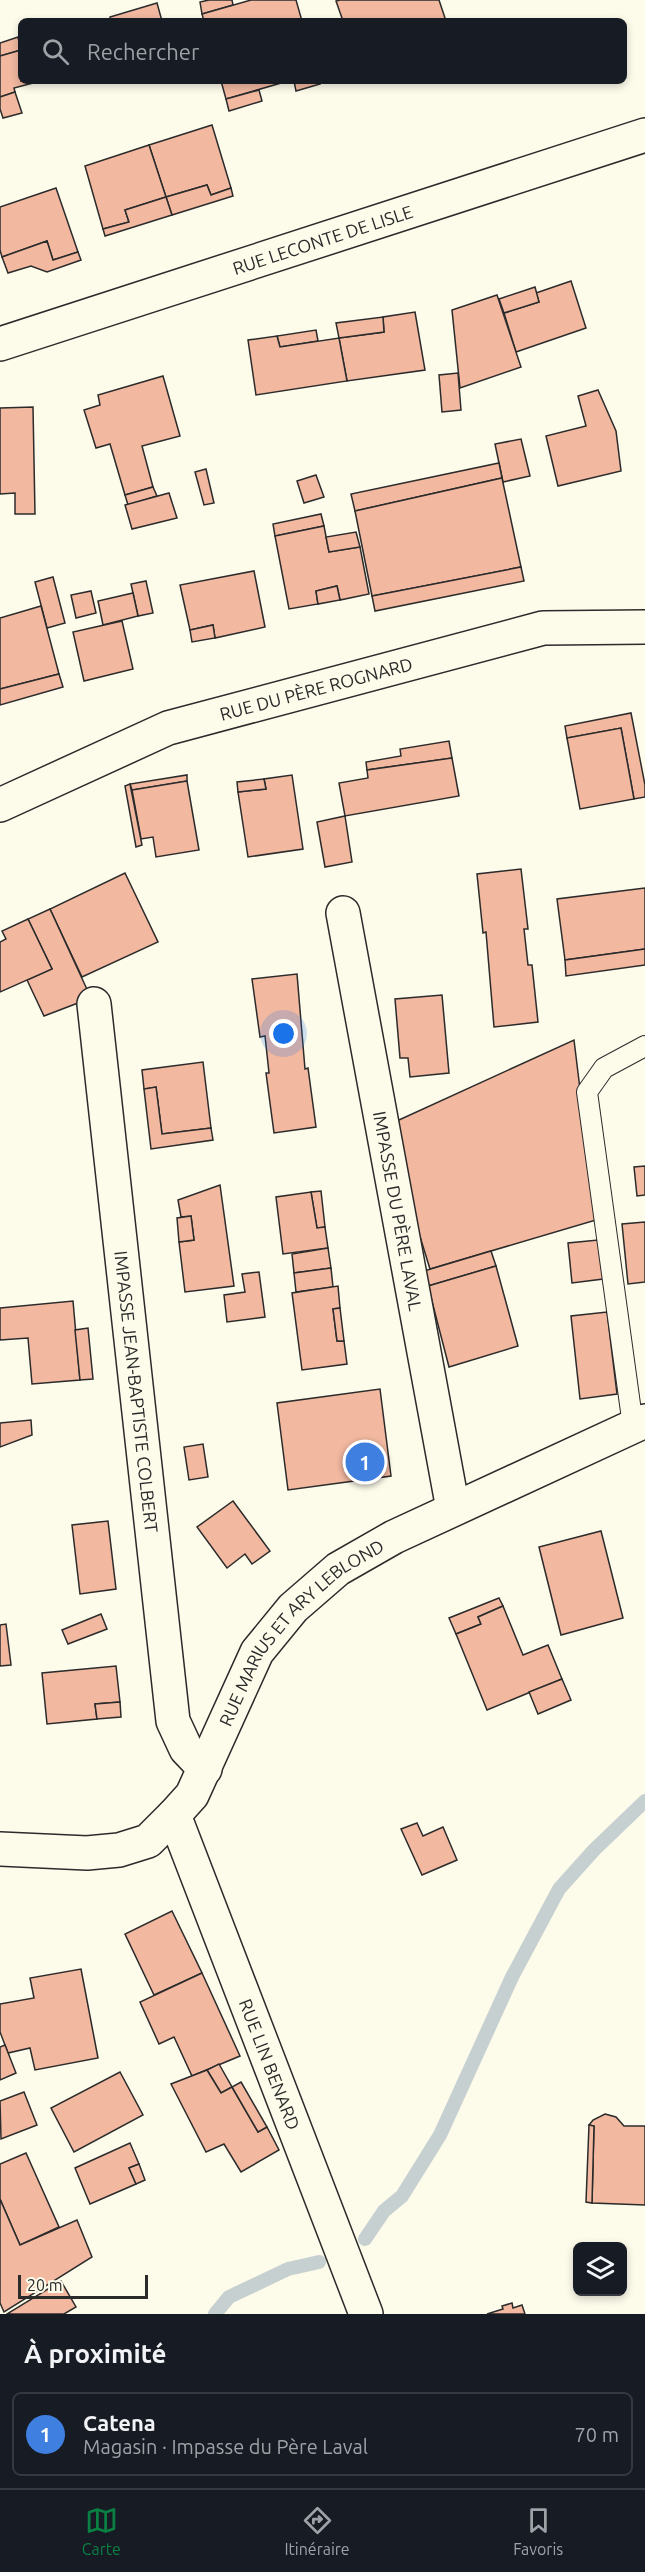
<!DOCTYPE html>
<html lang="fr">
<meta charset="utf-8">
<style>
body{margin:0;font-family:Ubuntu,sans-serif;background:#20242c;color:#f1f3f6}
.controls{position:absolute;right:18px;bottom:18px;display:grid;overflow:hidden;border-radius:9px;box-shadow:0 3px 9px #0003}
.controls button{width:54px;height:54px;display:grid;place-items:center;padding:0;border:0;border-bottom:2px solid #363941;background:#171b24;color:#f1f3f6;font:30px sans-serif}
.scale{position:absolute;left:18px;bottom:15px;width:130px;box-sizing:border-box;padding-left:6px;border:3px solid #2b2b2b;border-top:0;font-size:16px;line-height:21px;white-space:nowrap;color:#2b2b2b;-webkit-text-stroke:4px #fdfbea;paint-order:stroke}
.you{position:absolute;left:284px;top:1034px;width:21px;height:21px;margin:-15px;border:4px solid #fff;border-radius:50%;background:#1a73e8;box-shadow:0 0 0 9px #1a73e833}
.badge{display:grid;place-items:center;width:39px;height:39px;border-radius:50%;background:#0b8043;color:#fff;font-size:20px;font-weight:700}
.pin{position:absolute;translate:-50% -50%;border:3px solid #fff;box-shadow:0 2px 6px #0006}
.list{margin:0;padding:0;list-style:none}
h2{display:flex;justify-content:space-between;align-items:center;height:78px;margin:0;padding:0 24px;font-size:26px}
h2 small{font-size:20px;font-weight:400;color:#9ea1a6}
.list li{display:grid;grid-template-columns:39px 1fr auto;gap:18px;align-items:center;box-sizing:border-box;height:84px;margin:0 12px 12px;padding:0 12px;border:2px solid #363941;border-radius:9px}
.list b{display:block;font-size:22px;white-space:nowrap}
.list p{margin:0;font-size:20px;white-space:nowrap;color:#9ea1a6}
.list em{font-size:20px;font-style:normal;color:#9ea1a6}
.icon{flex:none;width:33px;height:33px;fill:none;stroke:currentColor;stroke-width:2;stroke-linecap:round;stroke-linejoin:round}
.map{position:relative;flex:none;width:645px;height:2314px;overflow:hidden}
.search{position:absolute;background:#171b24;box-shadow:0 3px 9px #0003;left:18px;right:18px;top:18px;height:66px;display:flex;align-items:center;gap:15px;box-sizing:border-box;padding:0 21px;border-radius:9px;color:#9ea1a6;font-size:22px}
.sheet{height:174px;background:#171b24}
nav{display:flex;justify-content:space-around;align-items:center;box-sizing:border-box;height:84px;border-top:2px solid #363941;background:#171b24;font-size:16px;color:#9ea1a6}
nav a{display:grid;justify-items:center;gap:3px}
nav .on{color:#0b8043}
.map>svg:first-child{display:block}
</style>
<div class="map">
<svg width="645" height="2314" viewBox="0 0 645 2314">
<rect width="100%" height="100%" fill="#fdfbea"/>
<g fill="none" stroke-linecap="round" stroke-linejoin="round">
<g stroke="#c7d0d0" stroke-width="14">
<path d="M365,2239l19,-28 18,-15 38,-61 72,-158 47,-88 35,-39 51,-49"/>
<path d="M215,2314l14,-17 59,-28 31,-7"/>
</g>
</g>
<g fill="#f2b8a0" stroke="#2b2b2b" stroke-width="1.5">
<path d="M209,0h23l1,5 -31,9 -2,-12z"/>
<path d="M251,0h45l6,21h-98l-2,-7z"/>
<path d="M340,0h99l7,21h-103l-7,-20z"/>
<path d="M157,3l5,18h-51l-1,-4z"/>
<path d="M18,37l3,13 -21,6v-13z"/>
<path d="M21,50v31l12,2 -19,5 1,4 -15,5v-41z"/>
<path d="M221,81h67l-62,18z"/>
<path d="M294,81h25l1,3 -24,7z"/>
<path d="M259,90l3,11 -33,10 -3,-12z"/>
<path d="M15,92l7,21 -19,5 -3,-9v-12z"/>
<path d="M212,125l19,63 -20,7 -4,-10 -41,12 -17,-52z"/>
<path d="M149,145l17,52 -41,13 4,12 -26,7 -18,-63z"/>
<path d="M207,185l4,10 20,-7 2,8 -61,19 -6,-18z"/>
<path d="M56,188l22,64 -25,8 -6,-19 -45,16 -2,-7v-43z"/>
<path d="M166,197l6,18 -67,21 -2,-7 26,-7 -4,-12z"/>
<path d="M47,241l6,19 25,-8 3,8 -34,12 -16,-6 -23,7 -6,-16z"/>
<path d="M571,281l15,47 -70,24 -12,-39 35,-11 -3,-9z"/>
<path d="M535,287l4,15 -35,11 -5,-14z"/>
<path d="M497,295l24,72 -61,21 -8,-78z"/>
<path d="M415,312l10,58 -78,11 -8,-43 45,-6 -1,-15z"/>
<path d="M383,317l1,15 -45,6 -3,-15z"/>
<path d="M316,330l2,11 -38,6 -3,-11z"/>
<path d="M277,336l3,11 59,-9 8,43 -91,14 -8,-55z"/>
<path d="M458,373l3,37 -19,2 -3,-37z"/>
<path d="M163,376l17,60 -38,10 11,41 -28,8 -15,-51 -14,4 -12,-38 16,-5 -2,-10z"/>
<path d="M598,390l18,41 5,40 -63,15 -12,-50 40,-10 -8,-30z"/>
<path d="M33,407l2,107h-20v-21l-15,1v-86z"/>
<path d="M521,439l9,37 -27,6 -8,-38z"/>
<path d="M499,463l3,15 -147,33 -4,-17z"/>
<path d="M206,469l8,34 -10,2 -9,-33z"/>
<path d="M316,475l8,22 -20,6 -7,-22z"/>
<path d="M502,478l19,89 -149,29 -17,-85z"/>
<path d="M153,487l4,9 -29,9 -3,-10z"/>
<path d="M169,493l8,25 -45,11 -7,-24z"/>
<path d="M321,514l3,12 -49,10 -2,-12z"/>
<path d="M324,526l5,26 31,-5 9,47 -29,6 -3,-14 -21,5 2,13 -29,5 -14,-73z"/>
<path d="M356,532l4,15 -31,5 -3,-15z"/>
<path d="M521,567l3,14 -149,30 -3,-15z"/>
<path d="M254,571l11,56 -50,11 -2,-13 -23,5 -10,-45z"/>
<path d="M53,577l12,46 -18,5 -12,-46z"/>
<path d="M146,581l7,32 -15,3 -7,-32z"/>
<path d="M337,586l3,14 -22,4 -2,-13z"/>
<path d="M91,591l5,22 -20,5 -5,-23z"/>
<path d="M133,593l5,23 -35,9 -5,-24z"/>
<path d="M41,606l18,68 -59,15v-71z"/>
<path d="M122,621l11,48 -49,12 -11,-49z"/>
<path d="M213,625l2,13 -23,4 -2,-12z"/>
<path d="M59,674l4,13 -63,18v-16z"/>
<path d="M631,713l14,72v12l-11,2 -13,-71 -54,10 -2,-12z"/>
<path d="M621,728l13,71 -54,10 -13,-71z"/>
<path d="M449,741l3,17 -85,12 -1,-8 35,-6 -1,-7z"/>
<path d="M452,758l7,38 -114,20 -6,-33 29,-5 -1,-8z"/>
<path d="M187,775v6l-55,9 -2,-6z"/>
<path d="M292,775l11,74 -55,8 -10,-65 28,-3 -2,-10z"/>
<path d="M264,779l2,10 -28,3 -1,-10z"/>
<path d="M187,781l12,69 -43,7 -3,-20 -12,2 -9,-49z"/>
<path d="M130,784l12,61 -6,2 -11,-61z"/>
<path d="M345,816l7,46 -27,5 -8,-45z"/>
<path d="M521,869l7,60h-4l4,36h4l6,57 -44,5 -8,-95 -3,1 -6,-59z"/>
<path d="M125,873l33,69 -76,35 -32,-68z"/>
<path d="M645,888v61l-80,11 -8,-61z"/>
<path d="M50,909l41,89 -47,18 -17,-36 25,-11 -24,-50z"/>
<path d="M28,919l24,50 -52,23v-50l6,-3 -4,-8z"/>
<path d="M645,949v16l-79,11 -1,-16z"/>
<path d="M297,974l8,95 3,-1 8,59 -42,6 -8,-60h3l-4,-37 -5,1 -8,-58z"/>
<path d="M442,995l7,78 -39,4 -2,-19h-8l-5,-59z"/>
<path d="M574,1040l22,180 -166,49 -37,-120 -5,-24z"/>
<path d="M203,1062l8,66 -49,6 -6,-47 -12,2 -2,-19z"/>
<path d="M156,1087l6,47 49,-6 2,12 -62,9 -7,-60z"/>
<path d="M645,1166v29l-8,1 -3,-29z"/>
<path d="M220,1185l14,101 -49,6 -6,-50 15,-2 -3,-24 -10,1 -3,-17z"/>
<path d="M321,1191l4,36 -8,1 -6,-36z"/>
<path d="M311,1192l6,36 8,-1 3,21 -45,6 -7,-57z"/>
<path d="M191,1216l3,24 -15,2 -2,-24z"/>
<path d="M645,1222v60l-17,2 -6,-60z"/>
<path d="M598,1240l5,39 -31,4 -4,-40z"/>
<path d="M328,1248l3,20 -37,5 -2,-19z"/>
<path d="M491,1251l5,15 -68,20 -4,-15z"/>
<path d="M496,1266l22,80 -69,21 -21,-81z"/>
<path d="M331,1268l2,19 -37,5 -2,-19z"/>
<path d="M259,1272l6,45 -38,5 -3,-27 21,-3 -3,-18z"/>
<path d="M338,1286l2,22 -7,1 4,32h7l3,23 -45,6 -10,-77z"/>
<path d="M73,1301l7,79 -48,4 -4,-46 -28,2v-32z"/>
<path d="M340,1308l4,33h-7l-4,-32z"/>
<path d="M607,1312l10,82 -37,5 -9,-83z"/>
<path d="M88,1328l5,51 -13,1 -5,-50z"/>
<path d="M380,1389l11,87 -103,14 -11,-87z"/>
<path d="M31,1420l1,15 -32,12v-24z"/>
<path d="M203,1444l5,33 -19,3 -5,-33z"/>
<path d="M233,1501l37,50 -18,13 -7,-10 -18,14 -30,-41z"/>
<path d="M108,1521l8,68 -36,5 -8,-69z"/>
<path d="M601,1531l22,87 -62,17 -22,-88z"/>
<path d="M499,1598l4,8 -25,11 3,7 -25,10 -7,-16z"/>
<path d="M503,1606l20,49 25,-10 14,34 -75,31 -31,-76 25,-10 -3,-7z"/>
<path d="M101,1614l6,15 -39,15 -6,-14z"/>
<path d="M6,1624l5,41 -11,1v-41z"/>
<path d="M116,1666l4,36 -25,2 2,15 -50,5 -5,-51z"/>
<path d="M562,1679l9,21 -33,14 -9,-22z"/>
<path d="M120,1702l1,15 -24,2 -2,-15z"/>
<path d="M417,1823l6,13 20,-9 14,33 -35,15 -21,-46z"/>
<path d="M172,1911l30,62 -48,22 -29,-61z"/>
<path d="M81,1969l17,89 -63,12 -5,-22 -22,5 -8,-21v-28l34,-6 -4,-20z"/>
<path d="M202,1973l38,83 -48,20 -18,-39 -15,7 -19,-42z"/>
<path d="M5,2045l11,28 -16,7v-33z"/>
<path d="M219,2064l13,23 -11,6 -14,-23z"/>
<path d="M207,2070l14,23 11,-6 26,45 9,-5 12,23 -38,22 -17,-28 -18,8 -35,-68z"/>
<path d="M120,2072l23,43 -69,37 -23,-44z"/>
<path d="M241,2082l26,45 -9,5 -26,-45z"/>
<path d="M24,2092l13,33 -36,14 -1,-38z"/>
<path d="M605,2114l11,3 8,9h21v79l-53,-2 2,-77 -5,-1 4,-5z"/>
<path d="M589,2125l5,1 -2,77 -6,-1z"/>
<path d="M130,2143l9,21 -10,4 7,16 -46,20 -15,-36z"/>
<path d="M26,2153l33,74 -39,18 -20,-46v-35z"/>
<path d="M139,2164l6,16 -9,4 -7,-16z"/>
<path d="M0,2199l20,46 57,-25 15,37 -88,55 -4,-9z"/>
<path d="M61,2281l15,26 -12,7h-57z"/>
<path d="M512,2303l1,5 9,-3 3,9h-38l16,-5 -1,-3z"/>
</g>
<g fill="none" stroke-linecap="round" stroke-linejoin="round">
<defs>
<path id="lane" d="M633,1426l-46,-334 17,-24 41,-22"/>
<g id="street">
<path id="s1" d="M0,344l645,-209"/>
<path id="s2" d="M0,805l168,-77 375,-100 102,-1"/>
<path id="s3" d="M343,913l110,596"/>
<path id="s4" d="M94,1004l79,717 13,28 19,20"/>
<path id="s5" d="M174,1815l192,499"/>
</g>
<g id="primary">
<path id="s6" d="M0,1849l87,4 32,-3 29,-9 26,-26 18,-20 65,-143 36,-44 45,-39 56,-32 251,-116"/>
</g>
</defs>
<use href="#lane" stroke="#2b2b2b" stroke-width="22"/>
<use href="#street" stroke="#2b2b2b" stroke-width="36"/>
<use href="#primary" stroke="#2b2b2b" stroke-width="36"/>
<use href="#lane" stroke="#fdfbea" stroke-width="20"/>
<use href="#street" stroke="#fdfbea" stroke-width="33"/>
<use href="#primary" stroke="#fdfbea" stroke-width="33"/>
</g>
<g text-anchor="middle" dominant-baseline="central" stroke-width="4.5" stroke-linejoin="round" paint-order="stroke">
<g font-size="18" fill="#2b2b2b" stroke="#fdfbea">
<text stroke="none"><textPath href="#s1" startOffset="339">RUE LECONTE DE LISLE</textPath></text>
<text stroke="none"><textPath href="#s2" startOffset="338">RUE DU PÈRE ROGNARD</textPath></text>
<text stroke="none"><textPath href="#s3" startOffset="303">IMPASSE DU PÈRE LAVAL</textPath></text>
<text stroke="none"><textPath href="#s4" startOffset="390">IMPASSE JEAN-BAPTISTE COLBERT</textPath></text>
<text stroke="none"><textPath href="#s6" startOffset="414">RUE MARIUS ET ARY LEBLOND</textPath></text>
<text stroke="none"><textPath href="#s5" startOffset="267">RUE LIN BENARD</textPath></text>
</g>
</g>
</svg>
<div class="controls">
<button><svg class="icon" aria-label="layers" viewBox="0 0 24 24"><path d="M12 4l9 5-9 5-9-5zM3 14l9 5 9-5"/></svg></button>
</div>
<div class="scale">20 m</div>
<div class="you"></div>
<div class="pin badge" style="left:365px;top:1462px;background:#3f7fe0">1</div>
<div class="search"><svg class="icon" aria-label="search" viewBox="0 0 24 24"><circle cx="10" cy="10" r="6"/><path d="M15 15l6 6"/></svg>Rechercher</div>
</div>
<section class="sheet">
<h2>À proximité<small></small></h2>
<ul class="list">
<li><span class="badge" style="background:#3f7fe0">1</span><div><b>Catena</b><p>Magasin · Impasse du Père Laval</p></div><em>70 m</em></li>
</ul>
</section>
<nav>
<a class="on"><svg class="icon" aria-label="map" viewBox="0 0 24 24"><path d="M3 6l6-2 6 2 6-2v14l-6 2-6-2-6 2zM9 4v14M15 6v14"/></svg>Carte</a>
<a><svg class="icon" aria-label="directions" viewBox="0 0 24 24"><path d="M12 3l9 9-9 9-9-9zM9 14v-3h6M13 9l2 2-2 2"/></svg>Itinéraire</a>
<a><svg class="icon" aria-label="saved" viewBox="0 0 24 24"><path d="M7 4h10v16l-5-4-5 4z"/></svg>Favoris</a>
</nav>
